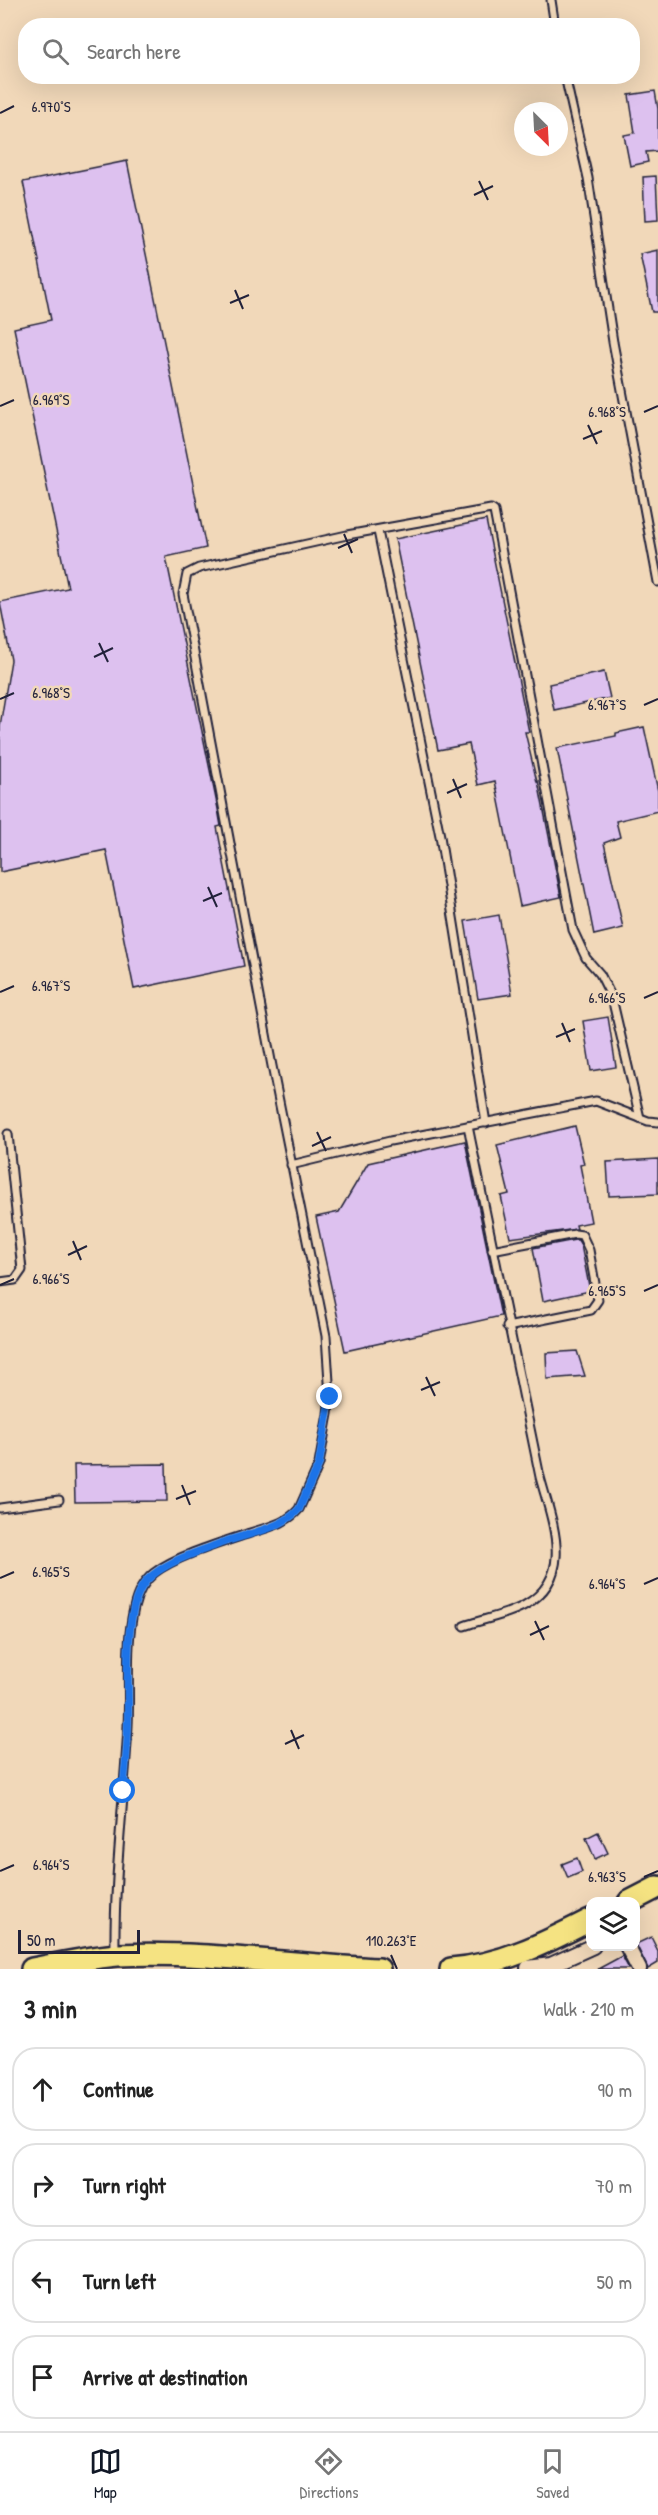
<!DOCTYPE html>
<meta charset="utf-8">
<style>
body{margin:0;font-family:"Patrick Hand",sans-serif;background:#f6f6f6;color:#222}
.controls{position:absolute;right:18px;bottom:18px;display:grid;overflow:hidden;border-radius:12px;box-shadow:0 6px 24px #0002}
.controls button{width:54px;height:54px;display:grid;place-items:center;padding:0;border:0;border-bottom:2px solid #e0e0e0;background:#fff;color:#222;font:30px sans-serif}
.compass{position:absolute;left:514px;top:102px;width:54px;height:54px;border-radius:50%;background:#fff;box-shadow:0 6px 24px #0002;rotate:156deg}
.scale{position:absolute;left:18px;bottom:15px;width:122px;box-sizing:border-box;padding-left:6px;border:3px solid #22223b;border-top:0;font-size:16px;line-height:21px;white-space:nowrap;color:#22223b;-webkit-text-stroke:4px #f1d8b9;paint-order:stroke}
.stop{position:absolute;width:18px;height:18px;margin:-14px;border:4px solid #1a73e8;border-radius:50%;background:#fff}
.stop.end{background:#1a73e8;border-color:#fff;box-shadow:0 2px 6px #0008}
.list{margin:0;padding:0;list-style:none}
h2{display:flex;justify-content:space-between;align-items:center;height:78px;margin:0;padding:0 24px;font-size:26px}
h2 small{font-size:20px;font-weight:400;color:#767676}
.list li{display:grid;grid-template-columns:39px 1fr auto;gap:18px;align-items:center;box-sizing:border-box;height:84px;margin:0 12px 12px;padding:0 12px;border:2px solid #e0e0e0;border-radius:24px}
.list b{display:block;font-size:22px;white-space:nowrap}
.list em{font-size:20px;font-style:normal;color:#767676}
.icon{flex:none;width:33px;height:33px;fill:none;stroke:currentColor;stroke-width:2;stroke-linecap:round;stroke-linejoin:round}
.map{position:relative;flex:none;width:658px;height:1969px;overflow:hidden}
.search{position:absolute;background:#fff;box-shadow:0 6px 24px #0002;left:18px;right:18px;top:18px;height:66px;display:flex;align-items:center;gap:15px;box-sizing:border-box;padding:0 21px;border-radius:24px;color:#767676;font-size:22px}
.sheet{height:462px;background:#fff}
nav{display:flex;justify-content:space-around;align-items:center;box-sizing:border-box;height:84px;border-top:2px solid #e0e0e0;background:#fff;font-size:16px;color:#767676}
nav a{display:grid;justify-items:center;gap:3px}
nav .on{color:#111827}
.map>svg:first-child{display:block}
</style>
<div class="map">
<svg width="658" height="1969" viewBox="0 0 658 1969">
<rect width="100%" height="100%" fill="#f1d8b9"/>
<filter id="ink" filterUnits="userSpaceOnUse"><feTurbulence type="fractalNoise" baseFrequency=".0167" numOctaves="2"/><feDisplacementMap in="SourceGraphic" scale="12" xChannelSelector="R" yChannelSelector="G"/><feConvolveMatrix kernelMatrix="1 2 1 2 8 2 1 2 1" color-interpolation-filters="sRGB"/></filter>
<g filter="url(#ink)">
<g fill="#ddc1ef" stroke="#22223b" stroke-width="1.5">
<path d="M655,91l3,18v42l-12,1 2,10 -18,4 -6,-31 11,-2 -6,-38z"/>
<path d="M127,161l79,387 -40,9 52,252 3,17 -4,1 27,139 -110,23 -28,-139 -106,22v-146l11,-66 -11,-58 68,-14 -54,-260 37,-8 -28,-138z"/>
<path d="M656,176l2,44 -13,1 -2,-44z"/>
<path d="M658,250v62h-6l-12,-58z"/>
<path d="M486,520l43,212h-4l12,50 1,-1 23,116 -41,9 -25,-125 -17,4 -9,-41 -31,6 -43,-211z"/>
<path d="M604,672l6,26 -56,12 -5,-26z"/>
<path d="M644,727l14,64v20l-42,10 4,16 -16,6 19,85 -29,7 -37,-187 59,-12v-3z"/>
<path d="M499,915l13,79 -34,5 -13,-78z"/>
<path d="M608,1017l8,50 -25,4 -8,-50z"/>
<path d="M575,1126l9,38 -4,1 11,57 -15,3 1,4 -67,9 -9,-42 8,-2 -12,-49z"/>
<path d="M465,1141l36,175 -156,35 -29,-134 23,-5 29,-49z"/>
<path d="M658,1159v35l-49,2 -2,-34z"/>
<path d="M575,1240h3l3,5 9,46 -47,10 -10,-53z"/>
<path d="M577,1351l8,25 -38,3 -1,-26z"/>
<path d="M166,1464l1,37 -92,1 -1,-37z"/>
<path d="M598,1832l10,21 -13,6 -9,-21z"/>
<path d="M577,1858l5,14 -14,6 -6,-14z"/>
<path d="M651,1937l7,14v12l-10,6 -12,-25z"/>
<path d="M622,1956l7,13h-31z"/>
</g>
<g fill="none" stroke-linecap="round" stroke-linejoin="round">
<defs>
<g id="service">
<path d="M551,0l4,26"/>
<path d="M565,76l23,102 25,164 45,240"/>
<path d="M378,531l62,305 46,287"/>
<path d="M291,1165l99,-24 206,-40 52,20 10,1"/>
<path d="M492,1250l83,-16 7,1 7,15 9,50 -7,10 -84,17"/>
<path d="M0,1282l15,-2 7,-10 -14,-136"/>
<path d="M0,1508l59,-8"/>
<path d="M464,1626c19,-7 44,-11 61,-21 51,-29 27,-83 15,-128l-72,-351"/>
<path d="M115,1953c-1,-76 9,-151 13,-227 2,-40 -3,-79 6,-118 3,-14 9,-26 20,-35 22,-17 69,-31 96,-40 18,-6 36,-9 49,-24l20,-45 9,-50 2,-17 -4,-61 -54,-270 -89,-472 4,-20 12,-6 148,-33 144,-26 3,2 79,419 13,28 14,16 12,24 28,120"/>
</g>
<g id="minor">
<path d="M627,1946l12,23"/>
<path d="M528,1968l23,-3 42,-19"/>
</g>
<g id="primary">
<path d="M629,1902l29,-15"/>
<path d="M32,1969c28,-5 58,-12 86,-14 87,-4 174,10 261,14"/>
<path d="M451,1969c51,-4 94,-26 139,-49"/>
</g>
</defs>
<use href="#service" stroke="#22223b" stroke-width="11"/>
<use href="#minor" stroke="#22223b" stroke-width="18"/>
<use href="#primary" stroke="#22223b" stroke-width="26"/>
<use href="#service" stroke="#f1d8b9" stroke-width="7"/>
<use href="#minor" stroke="#f1d8b9" stroke-width="14"/>
<use href="#primary" stroke="#f5e382" stroke-width="21"/>
</g>
</g>
<g fill="none" stroke-linecap="round" stroke-linejoin="round" filter="url(#ink)">
<path stroke="#1a73e8" stroke-width="8" d="M123,1791c2,-22 5,-45 5,-68 1,-36 -6,-117 19,-143 18,-18 46,-26 69,-35 25,-11 64,-14 83,-36l20,-45 11,-67"/>
</g>
<path fill="none" stroke="#22223b" stroke-width="2" d="M0,113l14,-7M479,181l9,19M474,195l19,-9M235,290l8,19M230,303l19,-8M0,406l14,-6M644,412l14,-6M588,425l9,19M583,439l19,-8M344,534l8,19M338,548l20,-9M99,643l9,19M94,657l19,-9M0,699l14,-6M644,705l14,-6M453,779l8,19M447,793l20,-9M208,887l9,20M203,901l19,-8M0,992l14,-6M644,998l14,-6M562,1023l8,19M556,1037l19,-8M317,1132l9,19M312,1146l19,-9M73,1241l8,19M68,1255l19,-9M0,1285l14,-6M644,1291l14,-6M426,1377l9,19M421,1390l19,-8M182,1485l8,20M176,1499l20,-8M0,1578l14,-6M644,1584l14,-6M535,1621l9,19M530,1635l19,-9M291,1730l8,19M285,1744l19,-9M0,1871l14,-6M644,1877l14,-6M391,1955l6,14"/>
<g font-size="15" text-anchor="middle" fill="#22223b" stroke="#f1d8b9" stroke-width="5" stroke-linejoin="round" paint-order="stroke">
<text x="51" y="112">6.970°S</text>
<text x="51" y="405">6.969°S</text>
<text x="607" y="417">6.968°S</text>
<text x="51" y="698">6.968°S</text>
<text x="607" y="710">6.967°S</text>
<text x="51" y="991">6.967°S</text>
<text x="607" y="1003">6.966°S</text>
<text x="51" y="1284">6.966°S</text>
<text x="607" y="1296">6.965°S</text>
<text x="51" y="1577">6.965°S</text>
<text x="607" y="1589">6.964°S</text>
<text x="51" y="1870">6.964°S</text>
<text x="607" y="1882">6.963°S</text>
<text x="391" y="1946">110.263°E</text>
</g>
</svg>
<div class="controls">
<button><svg class="icon" aria-label="layers" viewBox="0 0 24 24"><path d="M12 4l9 5-9 5-9-5zM3 14l9 5 9-5"/></svg></button>
</div>
<svg class="compass" viewBox="-18 -18 36 36"><path d="M0-13l5 13h-10z" fill="#e53935"/><path d="M0 13l5-13h-10z" fill="#767676"/></svg>
<div class="scale">50 m</div>
<div class="stop" style="left:123px;top:1791px"></div>
<div class="stop end" style="left:330px;top:1397px"></div>
<div class="search"><svg class="icon" aria-label="search" viewBox="0 0 24 24"><circle cx="10" cy="10" r="6"/><path d="M15 15l6 6"/></svg>Search here</div>
</div>
<section class="sheet">
<h2>3 min<small>Walk · 210 m</small></h2>
<ul class="list">
<li><svg class="icon" aria-label="ahead" viewBox="0 0 24 24"><path d="M12 20V5M6 11l6-6 6 6"/></svg><div><b>Continue</b></div><em>90 m</em></li>
<li><svg class="icon" aria-label="right" viewBox="0 0 24 24"><path d="M7 20v-9h11M14 6l5 5-5 5"/></svg><div><b>Turn right</b></div><em>70 m</em></li>
<li><svg class="icon" aria-label="left" viewBox="0 0 24 24"><path d="M17 20v-9H6M10 6l-5 5 5 5"/></svg><div><b>Turn left</b></div><em>50 m</em></li>
<li><svg class="icon" aria-label="arrive" viewBox="0 0 24 24"><path d="M6 21V4h12l-3 4 3 4H6"/></svg><div><b>Arrive at destination</b></div></li>
</ul>
</section>
<nav>
<a class="on"><svg class="icon" aria-label="map" viewBox="0 0 24 24"><path d="M3 6l6-2 6 2 6-2v14l-6 2-6-2-6 2zM9 4v14M15 6v14"/></svg>Map</a>
<a><svg class="icon" aria-label="directions" viewBox="0 0 24 24"><path d="M12 3l9 9-9 9-9-9zM9 14v-3h6M13 9l2 2-2 2"/></svg>Directions</a>
<a><svg class="icon" aria-label="saved" viewBox="0 0 24 24"><path d="M7 4h10v16l-5-4-5 4z"/></svg>Saved</a>
</nav>
